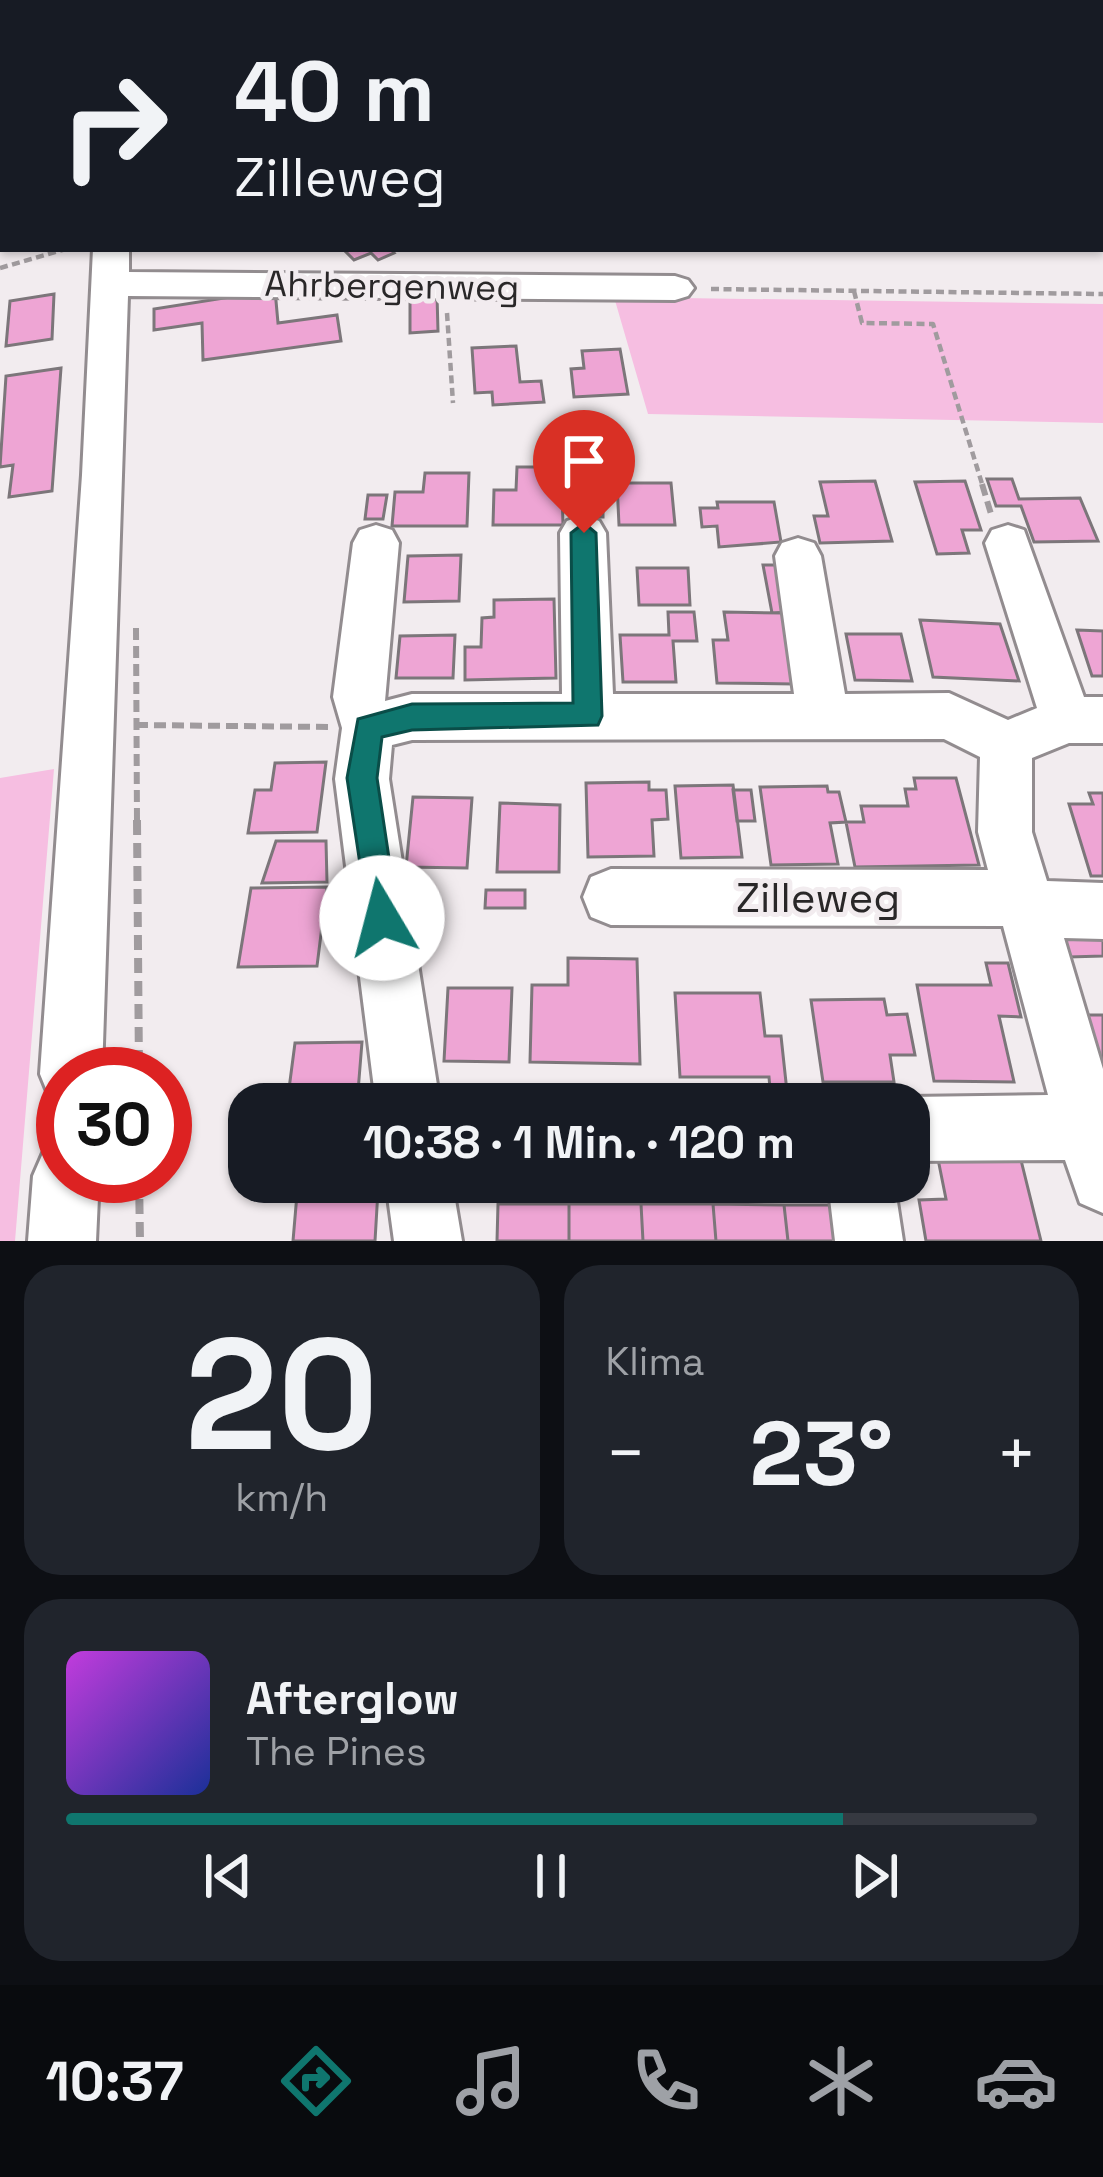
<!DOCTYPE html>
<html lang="de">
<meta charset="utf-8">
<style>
body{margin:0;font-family:"Space Grotesk",sans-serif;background:#20242c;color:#f1f3f6;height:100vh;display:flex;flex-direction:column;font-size:45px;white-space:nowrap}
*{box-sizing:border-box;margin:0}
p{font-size:39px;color:#9ea1a6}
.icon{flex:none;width:66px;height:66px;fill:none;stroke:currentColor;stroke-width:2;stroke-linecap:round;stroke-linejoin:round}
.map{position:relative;height:1241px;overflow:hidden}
.side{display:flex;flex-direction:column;gap:24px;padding:24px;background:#0d0f14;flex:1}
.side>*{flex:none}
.top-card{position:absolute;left:0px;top:0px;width:1104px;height:252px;box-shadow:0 3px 9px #0004;background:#171b24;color:#f1f3f6;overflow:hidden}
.speed{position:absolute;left:36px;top:1047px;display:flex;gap:24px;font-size:60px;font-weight:700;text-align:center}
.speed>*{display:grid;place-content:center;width:156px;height:156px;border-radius:50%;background:#171b24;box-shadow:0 3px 9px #0004;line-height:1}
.speed .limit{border:18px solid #d22;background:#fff;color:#111}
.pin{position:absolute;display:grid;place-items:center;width:102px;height:102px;color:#fff;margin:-123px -51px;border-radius:50% 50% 50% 0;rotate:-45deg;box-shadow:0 0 12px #0007}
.pin .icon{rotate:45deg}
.me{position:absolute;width:132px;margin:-66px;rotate:352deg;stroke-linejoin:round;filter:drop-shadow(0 0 9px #0008)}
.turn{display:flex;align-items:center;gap:42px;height:252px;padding:0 36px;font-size:54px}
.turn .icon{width:156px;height:156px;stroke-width:2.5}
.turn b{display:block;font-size:84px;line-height:102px}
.big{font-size:90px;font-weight:700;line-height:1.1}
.side .tile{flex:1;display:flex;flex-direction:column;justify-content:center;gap:18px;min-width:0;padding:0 42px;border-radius:36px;background:#20242c}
.side .dial{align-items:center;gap:0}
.dial b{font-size:156px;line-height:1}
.song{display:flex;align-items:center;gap:36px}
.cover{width:144px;height:144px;border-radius:18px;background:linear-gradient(135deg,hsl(290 70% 55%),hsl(230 70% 35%))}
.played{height:12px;border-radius:6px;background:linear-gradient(90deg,#0f766e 80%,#363941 80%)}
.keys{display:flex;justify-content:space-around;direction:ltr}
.heat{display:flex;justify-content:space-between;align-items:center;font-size:66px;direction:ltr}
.side .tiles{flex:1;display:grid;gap:24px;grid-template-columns:1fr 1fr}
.tile:last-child{grid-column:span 2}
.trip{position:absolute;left:228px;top:1083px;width:702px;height:120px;border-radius:36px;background:#171b24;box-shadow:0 3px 9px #0004;font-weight:700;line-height:120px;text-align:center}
.tab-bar{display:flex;height:192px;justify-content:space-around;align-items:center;background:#090b0e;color:#9ea1a6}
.tab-bar .icon{width:84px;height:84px}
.tab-bar .selected{color:#0f766e}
.tab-bar b{font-size:54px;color:#f1f3f6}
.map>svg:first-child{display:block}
.green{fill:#f6bee1}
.building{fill:#eea5d4;stroke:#7c767a;stroke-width:3}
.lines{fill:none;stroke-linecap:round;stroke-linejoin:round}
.minor-casing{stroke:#928c8f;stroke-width:6}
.path-far2{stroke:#a09b9e;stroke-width:4.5;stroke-dasharray:8 4.5;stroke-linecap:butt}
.path-far1{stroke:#a09b9e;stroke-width:6;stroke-dasharray:12 6;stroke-linecap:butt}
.path{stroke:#a09b9e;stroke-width:8;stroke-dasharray:15 8;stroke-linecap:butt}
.minor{fill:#fff;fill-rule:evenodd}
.route{fill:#0f766e;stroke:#0a4d48;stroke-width:3}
.labels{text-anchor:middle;stroke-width:10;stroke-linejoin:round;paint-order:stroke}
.far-street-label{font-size:36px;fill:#292728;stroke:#f2ecef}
.street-label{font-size:42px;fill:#292728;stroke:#f2ecef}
</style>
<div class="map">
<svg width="1103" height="1241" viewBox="0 0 1103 1241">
<rect width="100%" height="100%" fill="#f2ecef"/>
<path class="green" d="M614 297 1103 304V423L648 414Z
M54 769 15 1241H0V778Z"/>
<path class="building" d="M343 249H390L394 253 378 260 371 253 354 260Z
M275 290 278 323 337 315 341 341 203 360 202 323 154 330V309Z
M54 294 52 339 6 346 10 301Z
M437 295 438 331 410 333V297Z
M516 346 520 382 541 381 544 402 493 405 492 392 475 393 472 348Z
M620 349 628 394 574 397 571 369 584 368 582 351Z
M61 368 52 491 9 497 13 465 0 467 6 376Z
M517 467H555V491H562L563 525H493L494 490H516Z
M425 473H469L467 526H392L395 492H423Z
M987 479H1012L1019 499 1080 498 1098 541 1034 542 1021 506H996Z
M875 481 892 541 820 543 814 516H828L820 482Z
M965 481 981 530H962L969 553 937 554 915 482Z
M617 483H671L675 525H619Z
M578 494 603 495V517H578Z
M368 495H387L383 519H365Z
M717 502H774L781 542 719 547 717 526 702 527 700 508H718Z
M461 555 459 601 404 602 408 556Z
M763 565H784L791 612 772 613Z
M637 568H688L690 605H639Z
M554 599 556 678 465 680V647H481L482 618 494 617V600Z
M668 612H694L697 641H673L676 682H623L620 635H669Z
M724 612 782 613 793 684 717 683 713 640H728Z
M920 620 1000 624 1019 681 933 677Z
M1077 630 1103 631V676H1092Z
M846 634H901L912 681 855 680Z
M455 635 453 678H396L400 636Z
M326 762 317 832 248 833 255 790H271L275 763Z
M914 778H956L979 865 855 867 846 822H864L861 806H908L905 789H916Z
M649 782V790H666L668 819 652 820 654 856 588 857 586 783Z
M733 785 742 857 681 858 675 786Z
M827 786 828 792H839L846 822 830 823 838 864 771 865 760 787Z
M733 790H751L755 821H737Z
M1089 793H1103V876H1091L1069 804H1093Z
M413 797 472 798 467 868 406 867Z
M500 803 560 805 559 872H497Z
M276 841H326L327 882 262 883Z
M327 887 317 966 238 967 251 888Z
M486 890H525V908H485Z
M1058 919H1103V956L1069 957Z
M568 958 637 959 640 1064 530 1062 532 985H568Z
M986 963H1008L1021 1017 999 1016 1014 1082 934 1081 917 985H991Z
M448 988H512L509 1062 444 1061Z
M675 993H760L765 1036H781L788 1101 771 1100 769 1077H680Z
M884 999 887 1015 907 1014 915 1055H890L894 1082H823L811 1000Z
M1083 1015H1103V1058H1095Z
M362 1042 357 1104H287L295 1043Z
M1018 1148 1041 1241H926L919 1200 946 1199 936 1149Z
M378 1190 375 1241H293L297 1194Z
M498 1204H569V1241H497Z
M569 1204H641L643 1241H569Z
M641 1204H713L716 1241H643Z
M713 1204 784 1205 788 1241H716Z
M784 1205H855L861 1241H788Z"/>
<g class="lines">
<defs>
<path id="minor" d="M106 0H134V3H106Z
M218 0H263L216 3Z
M269 0H297L299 3H271Z
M3 26V44L0 45V27Z
M93 249H129V272L675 276 688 280 694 288 688 296 675 300 128 296 102 1074H63V1102L49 1096 40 1074 82 475Z
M583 515 599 521 606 533 613 694H794L775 556 782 543 798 538 814 543 821 556 845 694 949 693 1008 720 1037 708 985 543 992 530 1008 525 1024 530 1084 697H1103V743H1069L1032 758V832L1047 881 1103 883V939L1064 938 1103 1069V1213L1080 1203 1065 1160 909 1161V1104H892L909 1097 1048 1095 1003 926 611 925 591 917 583 897 591 877 611 869 988 870 978 832 980 757 944 739 412 740 392 745 389 779 440 1104H376L335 779 342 728 333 697 353 543 360 530 376 525 392 530 399 543 385 701 412 694H562L560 533 567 521Z
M63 1144V1176H99L96 1241H28L33 1176 43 1153Z
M386 1182H452L462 1241H394Z
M828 1182H894L903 1241H835Z"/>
</defs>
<use href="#minor" class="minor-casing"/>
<path class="path-far2" d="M0 268 66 249
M711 289 1103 294
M854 291 862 323 933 324 983 487
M447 313 453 403"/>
<path class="path-far1" d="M982 484 991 514
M136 628 137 823
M136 725 329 727"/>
<path class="path" d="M137 820 139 1074
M139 1176 140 1241"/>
<use href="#minor" class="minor"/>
</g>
<path class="route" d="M584 523 596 533 602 716 598 725 412 730 382 737 377 778 398 918 393 930 382 934 370 930 347 778 358 719 412 704 573 703 571 533Z"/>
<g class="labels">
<g class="far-street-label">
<text transform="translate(392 285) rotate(1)" y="13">Ahrbergenweg</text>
</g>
<g class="street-label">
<text x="818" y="912">Zilleweg</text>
</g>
</g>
</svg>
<div class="speed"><div class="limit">30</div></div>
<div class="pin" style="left:584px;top:533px;background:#d93025"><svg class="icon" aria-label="arrive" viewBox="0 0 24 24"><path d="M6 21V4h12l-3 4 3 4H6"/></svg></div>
<svg class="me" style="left:382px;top:918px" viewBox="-20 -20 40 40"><circle r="19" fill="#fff"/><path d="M0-13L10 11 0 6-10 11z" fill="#0f766e"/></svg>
<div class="trip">10:38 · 1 Min. · 120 m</div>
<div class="top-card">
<div class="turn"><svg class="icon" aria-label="right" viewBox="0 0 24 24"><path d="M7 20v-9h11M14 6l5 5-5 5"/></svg><div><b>40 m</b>Zilleweg</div></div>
</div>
</div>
<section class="side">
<div class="tiles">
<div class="tile dial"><b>20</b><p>km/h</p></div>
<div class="tile"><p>Klima</p>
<div class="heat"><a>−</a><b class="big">23°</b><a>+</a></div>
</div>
<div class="tile">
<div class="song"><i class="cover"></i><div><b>Afterglow</b><p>The Pines</p></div></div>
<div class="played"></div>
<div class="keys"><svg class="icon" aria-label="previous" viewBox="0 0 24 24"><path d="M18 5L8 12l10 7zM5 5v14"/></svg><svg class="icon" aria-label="pause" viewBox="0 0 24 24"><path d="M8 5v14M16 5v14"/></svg><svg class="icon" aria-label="next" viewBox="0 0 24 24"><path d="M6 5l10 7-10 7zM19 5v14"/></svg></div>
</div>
</div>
</section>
<nav class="tab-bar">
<b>10:37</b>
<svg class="icon selected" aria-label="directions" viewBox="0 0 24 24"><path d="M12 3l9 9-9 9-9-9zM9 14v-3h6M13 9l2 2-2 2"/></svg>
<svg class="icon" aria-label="music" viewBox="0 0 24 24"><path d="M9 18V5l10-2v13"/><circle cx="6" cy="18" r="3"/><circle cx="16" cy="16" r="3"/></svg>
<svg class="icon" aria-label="phone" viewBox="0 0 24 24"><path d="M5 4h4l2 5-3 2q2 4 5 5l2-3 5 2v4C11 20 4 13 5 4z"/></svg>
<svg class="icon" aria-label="climate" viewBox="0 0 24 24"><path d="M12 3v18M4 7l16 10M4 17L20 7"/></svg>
<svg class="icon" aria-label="car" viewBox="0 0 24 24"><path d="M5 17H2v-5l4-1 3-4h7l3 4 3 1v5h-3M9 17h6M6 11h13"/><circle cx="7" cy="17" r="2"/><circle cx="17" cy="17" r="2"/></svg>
</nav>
